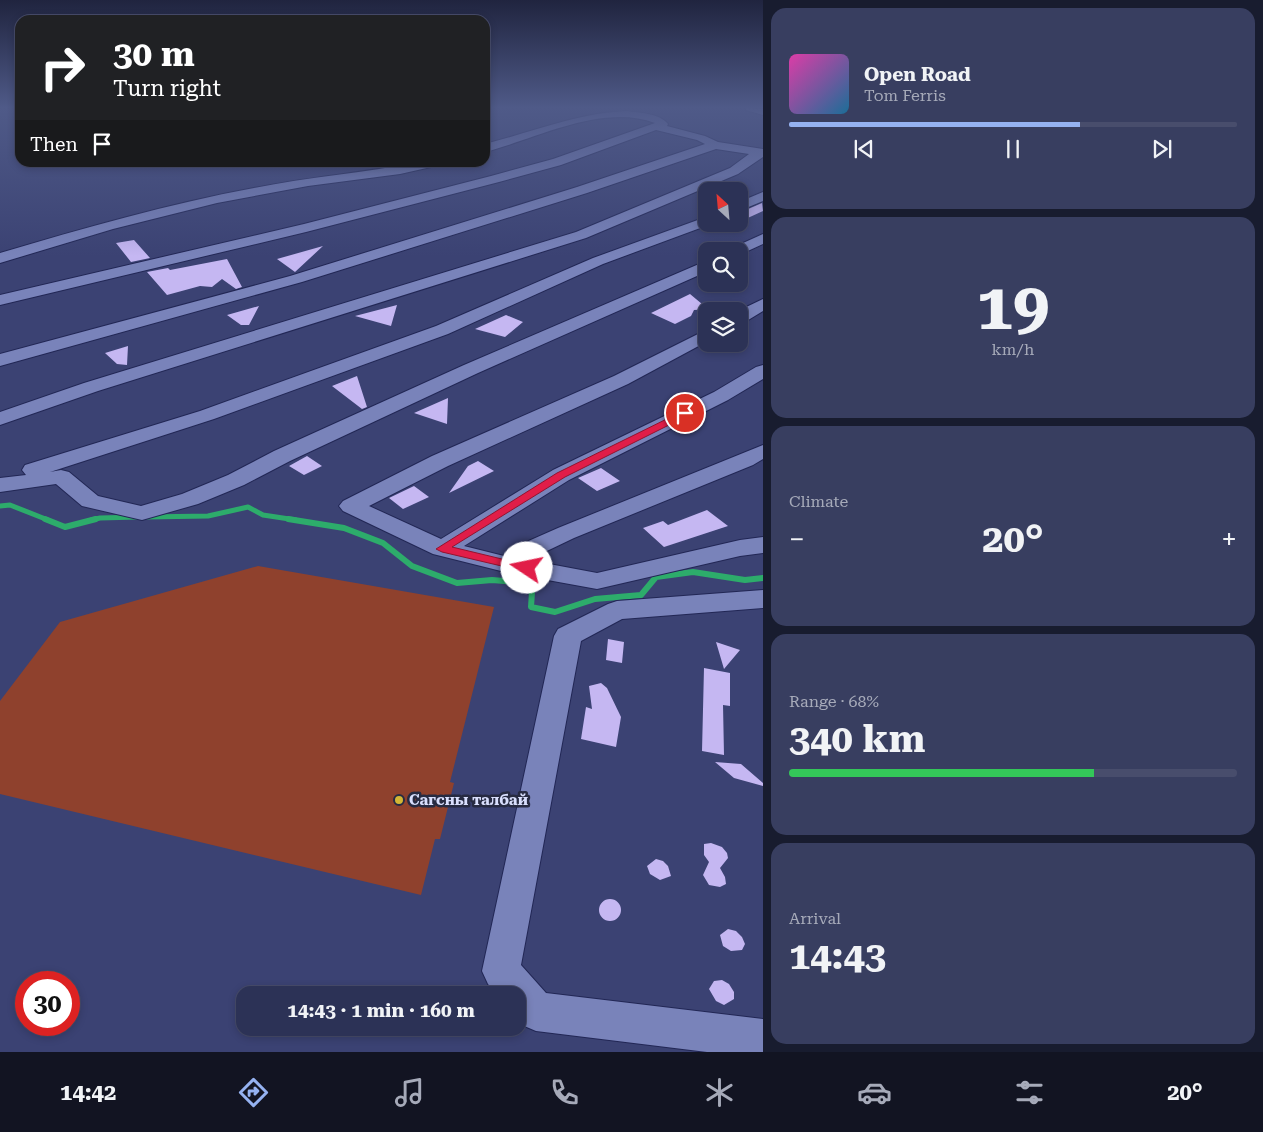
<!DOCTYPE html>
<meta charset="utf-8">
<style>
body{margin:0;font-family:"Roboto Serif",serif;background:#383e60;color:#f1f3f6;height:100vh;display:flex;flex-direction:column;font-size:19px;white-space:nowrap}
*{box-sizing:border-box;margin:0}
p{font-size:16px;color:#a6aab9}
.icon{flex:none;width:28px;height:28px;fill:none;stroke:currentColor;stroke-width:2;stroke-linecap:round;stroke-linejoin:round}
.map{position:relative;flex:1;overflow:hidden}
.sheet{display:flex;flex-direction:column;gap:8px;padding:8px;background:#181c2f;width:500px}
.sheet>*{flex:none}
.hud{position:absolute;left:15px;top:15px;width:475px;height:152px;border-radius:15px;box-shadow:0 2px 8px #0003,0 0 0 1px #484d6c;background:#202124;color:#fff;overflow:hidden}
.needle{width:32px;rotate:334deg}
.tools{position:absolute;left:698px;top:182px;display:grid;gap:10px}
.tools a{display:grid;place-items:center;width:50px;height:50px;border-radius:10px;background:#2c3256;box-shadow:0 2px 8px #0003,0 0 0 1px #484d6c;font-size:25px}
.speed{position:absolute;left:15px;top:971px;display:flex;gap:10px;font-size:25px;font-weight:700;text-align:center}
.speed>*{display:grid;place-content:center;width:65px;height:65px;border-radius:50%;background:#2c3256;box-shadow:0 2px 8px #0003,0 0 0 1px #484d6c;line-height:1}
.speed .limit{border:8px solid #d22;background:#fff;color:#111}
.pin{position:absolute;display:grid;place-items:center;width:42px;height:42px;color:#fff;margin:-21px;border:2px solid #fff;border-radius:50%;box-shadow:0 1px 5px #0007}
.me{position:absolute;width:55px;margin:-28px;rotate:281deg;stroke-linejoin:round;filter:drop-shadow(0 0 4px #0008)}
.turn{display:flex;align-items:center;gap:18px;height:105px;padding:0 15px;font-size:22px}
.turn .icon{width:65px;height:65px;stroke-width:2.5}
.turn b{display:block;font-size:35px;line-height:42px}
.then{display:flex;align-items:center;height:48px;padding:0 15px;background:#0003;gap:10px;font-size:19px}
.big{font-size:38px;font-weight:700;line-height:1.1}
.sheet .widget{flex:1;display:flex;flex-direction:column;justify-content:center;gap:8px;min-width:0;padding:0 18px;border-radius:15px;background:#383e60}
.sheet .dial{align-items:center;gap:0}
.dial b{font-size:65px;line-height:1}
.song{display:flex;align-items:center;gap:15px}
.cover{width:60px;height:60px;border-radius:8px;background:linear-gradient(135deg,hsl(320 70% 55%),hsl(200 70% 35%))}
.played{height:5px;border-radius:2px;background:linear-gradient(90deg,#95b2f1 65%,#484d6c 65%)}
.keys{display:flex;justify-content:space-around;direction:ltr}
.heat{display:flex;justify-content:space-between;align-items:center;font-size:28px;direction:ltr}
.charge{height:8px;border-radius:4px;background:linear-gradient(90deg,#34c759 68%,#484d6c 0)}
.trip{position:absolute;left:236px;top:986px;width:290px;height:50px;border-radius:15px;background:#2c3256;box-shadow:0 2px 8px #0003,0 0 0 1px #484d6c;font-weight:700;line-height:50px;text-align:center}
.tab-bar{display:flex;height:80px;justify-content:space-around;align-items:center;background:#121422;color:#a6aab9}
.tab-bar .icon{width:35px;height:35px}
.tab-bar .current{color:#95b2f1}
.tab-bar b{font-size:22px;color:#f1f3f6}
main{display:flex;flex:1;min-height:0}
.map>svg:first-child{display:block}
.green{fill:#8f412d}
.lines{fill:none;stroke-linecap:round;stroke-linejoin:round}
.stream-far1{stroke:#2dac6b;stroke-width:5}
.stream{stroke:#2dac6b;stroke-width:6}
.building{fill:#c5b7f2}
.minor-casing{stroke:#222755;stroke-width:2}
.minor{fill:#7983ba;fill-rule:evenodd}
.route{fill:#e11d48;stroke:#92132f}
.poi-dot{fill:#d3b635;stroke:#272b42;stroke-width:2}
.labels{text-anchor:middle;stroke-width:5;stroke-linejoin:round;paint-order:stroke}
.near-poi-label{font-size:15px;font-weight:bold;fill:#d9dffd;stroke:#272b42;text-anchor:start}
</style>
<main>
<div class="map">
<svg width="763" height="1052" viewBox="0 0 763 1052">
<rect width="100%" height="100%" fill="#3b4273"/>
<path class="green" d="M258 566 494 607 450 782 454 783 440 839H435L421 895 0 794V701L60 622Z"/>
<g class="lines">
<path class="stream-far1" d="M0 506 10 505 48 520
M147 517 208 516 248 507 263 515 296 520
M91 520 100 518 138 517"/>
<path class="stream" d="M45 519 65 527 96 519
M288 519 344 528 383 543 412 566 457 583 492 580 517 582 532 592 531 607 555 612 595 599 641 595 656 577 693 572 745 580 763 578"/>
</g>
<path class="building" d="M762 203 763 211 739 222V213Z
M134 240 150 258 131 262 116 243Z
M323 246 295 272 277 259Z
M227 259 242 287 236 289 222 279 212 287 200 286 167 295 147 272 168 268 170 270Z
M690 294 708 309 694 310 691 316 675 324 651 313Z
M397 305 391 326 355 316Z
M259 306 249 325H241L227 315Z
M506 315 523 322 505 337 475 329Z
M128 346 127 365 117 364 105 353Z
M357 376 367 407 362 409 332 386Z
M448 398 447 424 414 413Z
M307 456 322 466 304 475 289 466Z
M478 461 494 471 449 493 468 466Z
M601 468 620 481 597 491 578 478Z
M414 486 429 497 403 509 389 498Z
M707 510 728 526 664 547 643 528 663 521 668 525Z
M608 639 624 642 622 663 606 660Z
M716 642 740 650 724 669Z
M704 668 730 673V706L723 705 724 755 702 751Z
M601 683 607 688 621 717 616 747 581 739 586 707 592 709 589 686Z
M715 762 741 764 763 783V786L734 778Z
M711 843 722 847 727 853 728 858 720 868 725 877 726 884 720 887 709 885 703 875 709 862 704 855V844Z
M656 859 663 861 668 866 671 876 660 880 650 874 647 866Z
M599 910a11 11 0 1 1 22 0a11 11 0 1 1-22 0Z
M728 929 736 931 742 937 745 944 742 950 731 951 723 946 720 935Z
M722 980 729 984 734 992V999L724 1005 716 1001 709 989 714 981Z"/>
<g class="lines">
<defs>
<path id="minor" d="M745 108 763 109V115L746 110Z
M626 111C640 113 659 113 668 124L667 126 705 136 718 142 763 149V157L738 174 586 238 98 391 0 425V412L84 383 576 232 730 168 749 154 716 149 587 193 302 282 0 366V354L290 276 577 187 705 144 697 140 656 130 561 165 499 182 306 232 0 305V295L304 224 491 176 553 159 655 123C602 103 536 139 485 152V144C532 132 577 113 626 111Z
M419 162H442L440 165 400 174 308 186 217 203 113 229 0 263V253C84 228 168 204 254 188 308 177 364 173 419 162Z
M763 192V201L739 211V202Z
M706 217V224H711L603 264 448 334 214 419 50 472 61 470 69 472 98 496 141 506 182 494 228 475 274 451 464 365 706 261V272L478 373 290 461 244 485 198 504 142 520 82 506 56 484 0 492V478L26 475 22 470 25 465 200 411 436 326 593 258Z
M763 234V244L739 255V251H730L732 248Z
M763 299V311L745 322 739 323 738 311Z
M706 330V342L628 384 448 466 369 506 441 539 553 470 714 392 756 367 763 365V379L728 400 569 480 464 546 504 556 508 550 558 528 763 445V459L753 465 574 538 528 560 597 573 740 540 763 537V553L740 556 597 589 509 573 433 554 343 511 339 506 343 501 432 456 614 376Z
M763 590V608L622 619 581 641 521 965 546 993 763 1019V1052H707L536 1031 522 1025 518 1019V995H497L488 984 482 971 554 636 558 629 608 604 617 601Z"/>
</defs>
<use href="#minor" class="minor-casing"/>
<use href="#minor" class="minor"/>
</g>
<linearGradient id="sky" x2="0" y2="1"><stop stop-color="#20243f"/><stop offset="0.42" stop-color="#4f5a88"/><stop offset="1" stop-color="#4f5a88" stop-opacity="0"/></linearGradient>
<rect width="763" height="256" fill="url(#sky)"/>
<path class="route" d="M685 410 690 413 689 415 565 477 452 547 531 566 533 568 531 571 527 572 442 552 436 549 557 473Z"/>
<circle class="poi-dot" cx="399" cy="800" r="5"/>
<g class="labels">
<g class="near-poi-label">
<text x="409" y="805">Сагсны талбай</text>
</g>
</g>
</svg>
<div class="tools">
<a><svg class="needle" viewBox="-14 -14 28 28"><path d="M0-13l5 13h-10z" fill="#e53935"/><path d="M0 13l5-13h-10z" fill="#a6aab9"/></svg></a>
<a><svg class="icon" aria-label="search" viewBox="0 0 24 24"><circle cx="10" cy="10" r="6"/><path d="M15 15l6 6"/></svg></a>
<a><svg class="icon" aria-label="layers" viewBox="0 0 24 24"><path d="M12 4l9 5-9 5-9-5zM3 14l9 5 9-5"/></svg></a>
</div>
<div class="speed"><div class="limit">30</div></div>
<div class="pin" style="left:685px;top:413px;background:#d93025"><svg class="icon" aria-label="arrive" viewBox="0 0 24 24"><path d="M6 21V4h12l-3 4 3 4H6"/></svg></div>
<svg class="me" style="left:527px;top:568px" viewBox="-20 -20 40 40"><circle r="19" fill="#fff"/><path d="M0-13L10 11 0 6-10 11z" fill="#e11d48"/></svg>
<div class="trip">14:43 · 1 min · 160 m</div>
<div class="hud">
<div class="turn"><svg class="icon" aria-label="right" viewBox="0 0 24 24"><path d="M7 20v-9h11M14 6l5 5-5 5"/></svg><div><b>30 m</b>Turn right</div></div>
<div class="then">Then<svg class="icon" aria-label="arrive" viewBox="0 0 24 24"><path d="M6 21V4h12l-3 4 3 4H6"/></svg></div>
</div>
</div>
<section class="sheet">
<div class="widget">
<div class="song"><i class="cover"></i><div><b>Open Road</b><p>Tom Ferris</p></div></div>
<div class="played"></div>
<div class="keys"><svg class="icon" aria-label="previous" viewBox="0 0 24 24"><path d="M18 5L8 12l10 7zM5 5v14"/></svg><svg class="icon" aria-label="pause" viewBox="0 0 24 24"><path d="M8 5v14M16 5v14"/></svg><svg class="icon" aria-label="next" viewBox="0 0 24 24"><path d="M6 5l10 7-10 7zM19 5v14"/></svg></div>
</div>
<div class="widget dial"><b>19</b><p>km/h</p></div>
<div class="widget"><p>Climate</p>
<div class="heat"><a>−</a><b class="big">20°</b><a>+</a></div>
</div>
<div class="widget"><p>Range · 68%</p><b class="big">340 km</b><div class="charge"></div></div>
<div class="widget"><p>Arrival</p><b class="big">14:43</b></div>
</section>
</main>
<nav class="tab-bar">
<b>14:42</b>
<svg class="icon current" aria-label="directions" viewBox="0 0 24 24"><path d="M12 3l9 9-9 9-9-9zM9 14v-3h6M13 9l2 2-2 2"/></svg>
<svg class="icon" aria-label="music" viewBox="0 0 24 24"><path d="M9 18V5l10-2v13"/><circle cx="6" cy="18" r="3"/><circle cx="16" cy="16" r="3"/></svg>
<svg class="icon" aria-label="phone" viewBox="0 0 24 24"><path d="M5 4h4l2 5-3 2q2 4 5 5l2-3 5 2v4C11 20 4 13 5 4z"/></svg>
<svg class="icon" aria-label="climate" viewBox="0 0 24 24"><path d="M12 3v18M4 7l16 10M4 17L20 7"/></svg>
<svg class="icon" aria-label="car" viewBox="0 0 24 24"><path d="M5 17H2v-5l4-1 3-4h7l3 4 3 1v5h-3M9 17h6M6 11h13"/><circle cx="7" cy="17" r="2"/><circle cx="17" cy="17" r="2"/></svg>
<svg class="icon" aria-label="filters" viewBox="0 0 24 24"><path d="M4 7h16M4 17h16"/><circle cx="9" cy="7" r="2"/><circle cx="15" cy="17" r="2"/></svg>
<b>20°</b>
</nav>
